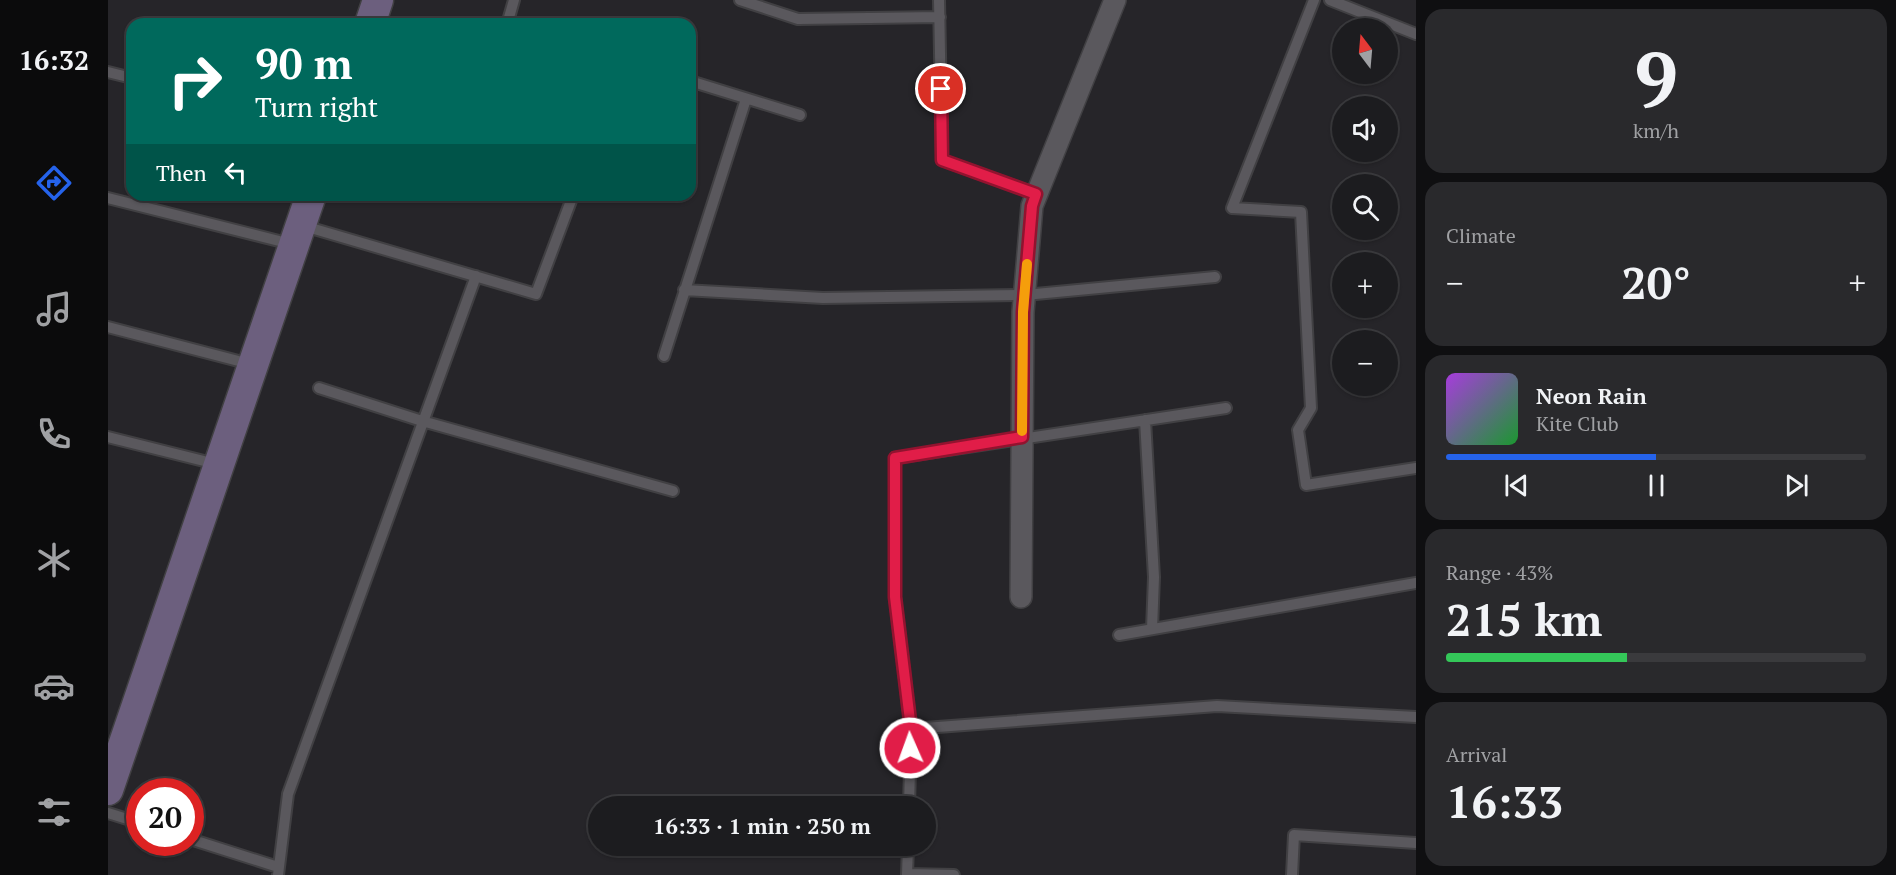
<!DOCTYPE html>
<meta charset="utf-8">
<style>
body{margin:0;font-family:"PT Serif",serif;background:#29292c;color:#f1f3f6;height:100vh;display:flex;flex-direction:column;font-size:22px;white-space:nowrap}
*{box-sizing:border-box;margin:0}
p{font-size:20px;color:#a0a1a4}
.icon{flex:none;width:33px;height:33px;fill:none;stroke:currentColor;stroke-width:2;stroke-linecap:round;stroke-linejoin:round}
.map{position:relative;flex:1;overflow:hidden}
.sheet{display:flex;flex-direction:column;gap:9px;padding:9px;background:#0f0f11;width:480px}
.sheet>*{flex:none}
.guide{position:absolute;left:18px;top:18px;width:570px;height:183px;border-radius:18px;box-shadow:0 2px 4px #0004,0 0 0 2px #3a3a3d;background:#00695c;color:#fff;overflow:hidden}
.needle{width:39px;rotate:344deg}
.controls{position:absolute;left:1224px;top:18px;display:grid;gap:12px}
.controls a{display:grid;place-items:center;width:66px;height:66px;border-radius:50%;background:#1c1c1f;box-shadow:0 2px 4px #0004,0 0 0 2px #3a3a3d;font-size:30px}
.speed{position:absolute;left:18px;top:778px;display:flex;gap:12px;font-size:30px;font-weight:700;text-align:center}
.speed>*{display:grid;place-content:center;width:78px;height:78px;border-radius:50%;background:#1c1c1f;box-shadow:0 2px 4px #0004,0 0 0 2px #3a3a3d;line-height:1}
.speed .limit{border:9px solid #d22;background:#fff;color:#111}
.pin{position:absolute;display:grid;place-items:center;width:51px;height:51px;color:#fff;margin:-26px;border:3px solid #fff;border-radius:50%;box-shadow:0 2px 6px #0007}
.me{position:absolute;width:66px;margin:-33px;rotate:358deg;stroke-linejoin:round;filter:drop-shadow(0 0 4px #0008)}
.turn{display:flex;align-items:center;gap:21px;height:126px;padding:0 30px;font-size:27px}
.turn .icon{width:78px;height:78px;stroke-width:2.5}
.turn b{display:block;font-size:42px;line-height:51px}
.then{display:flex;align-items:center;height:57px;padding:0 30px;background:#0003;gap:12px;font-size:22px}
.big{font-size:45px;font-weight:700;line-height:1.1}
.sheet .tile{flex:1;display:flex;flex-direction:column;justify-content:center;gap:9px;min-width:0;padding:0 21px;border-radius:18px;background:#29292c}
.sheet .dial{align-items:center;gap:0}
.dial b{font-size:78px;line-height:1}
.song{display:flex;align-items:center;gap:18px}
.cover{width:72px;height:72px;border-radius:9px;background:linear-gradient(135deg,hsl(280 70% 55%),hsl(130 70% 35%))}
.played{height:6px;border-radius:3px;background:linear-gradient(90deg,#2563eb 50%,#3a3a3d 50%)}
.keys{display:flex;justify-content:space-around;direction:ltr}
.heat{display:flex;justify-content:space-between;align-items:center;font-size:33px;direction:ltr}
.charge{height:9px;border-radius:4px;background:linear-gradient(90deg,#34c759 43%,#3a3a3d 0)}
.trip{position:absolute;left:480px;top:796px;width:348px;height:60px;border-radius:30px;background:#1c1c1f;box-shadow:0 2px 4px #0004,0 0 0 2px #3a3a3d;font-weight:700;line-height:60px;text-align:center}
main{display:flex;flex:1;min-height:0}
.menu{display:flex;flex-direction:column;width:108px;justify-content:space-around;align-items:center;background:#0b0b0c;color:#a0a1a4}
.menu .icon{width:42px;height:42px}
.menu .active{color:#2563eb}
.menu b{font-size:27px;color:#f1f3f6}
.map>svg:first-child{display:block}
.lines{fill:none;stroke-linecap:round;stroke-linejoin:round}
.lane-casing{stroke:#414043;stroke-width:14}
.street-casing{stroke:#414043;stroke-width:24}
.secondary-casing{stroke:#414043;stroke-width:33}
.lane{stroke:#5a585d;stroke-width:10}
.street{stroke:#5a585d;stroke-width:21}
.secondary{stroke:#6c5f7e;stroke-width:30}
.route-casing{stroke:#92132f;stroke-width:15}
.route{stroke:#e11d48;stroke-width:10}
.slow{stroke:#f59e0b;stroke-width:10}
</style>
<main>
<nav class="menu">
<b>16:32</b>
<svg class="icon active" aria-label="directions" viewBox="0 0 24 24"><path d="M12 3l9 9-9 9-9-9zM9 14v-3h6M13 9l2 2-2 2"/></svg>
<svg class="icon" aria-label="music" viewBox="0 0 24 24"><path d="M9 18V5l10-2v13"/><circle cx="6" cy="18" r="3"/><circle cx="16" cy="16" r="3"/></svg>
<svg class="icon" aria-label="phone" viewBox="0 0 24 24"><path d="M5 4h4l2 5-3 2q2 4 5 5l2-3 5 2v4C11 20 4 13 5 4z"/></svg>
<svg class="icon" aria-label="climate" viewBox="0 0 24 24"><path d="M12 3v18M4 7l16 10M4 17L20 7"/></svg>
<svg class="icon" aria-label="car" viewBox="0 0 24 24"><path d="M5 17H2v-5l4-1 3-4h7l3 4 3 1v5h-3M9 17h6M6 11h13"/><circle cx="7" cy="17" r="2"/><circle cx="17" cy="17" r="2"/></svg>
<svg class="icon" aria-label="filters" viewBox="0 0 24 24"><path d="M4 7h16M4 17h16"/><circle cx="9" cy="7" r="2"/><circle cx="15" cy="17" r="2"/></svg>
</nav>
<div class="map">
<svg width="1308" height="875" viewBox="0 0 1308 875">
<rect width="100%" height="100%" fill="#262529"/>
<g class="lines">
<defs>
<path id="lane" d="M406 0 400 21 409 24
M632 0 690 19 832 17
M831 0 834 160 928 194
M1206 0 1124 208 1193 212 1203 408 1190 430 1198 485 1308 468
M1222 0 1308 34
M0 72 24 78
M582 81 692 115
M0 198 183 244
M196 226 428 294 464 198 455 195
M576 290 715 298 917 295 1107 277
M0 327 142 364
M556 356 638 99
M211 388 314 421 565 491
M1037 420 1046 577 1044 629
M0 437 108 464
M1011 635 1308 583
M803 729 1109 706 1308 717
M801 807 803 729 787 597V458L1118 408
M0 813 32 823
M82 839 170 867
M799 874 846 875
M170 875 180 794 368 276
M799 875 800 846
M1184 875 1186 835 1308 843"/>
<path id="street" d="M913 597 915 312 924 206 1007 0"/>
<path id="secondary" d="M262 24 270 0
M0 790 203 195"/>
</defs>
<use href="#lane" class="lane-casing"/>
<use href="#street" class="street-casing"/>
<use href="#secondary" class="secondary-casing"/>
<use href="#lane" class="lane"/>
<use href="#street" class="street"/>
<use href="#secondary" class="secondary"/>
</g>
<g class="lines">
<defs>
<path id="route" d="M802 748 803 729 787 597V458L914 437 915 312 924 206 928 194 834 160 833 89"/>
</defs>
<use href="#route" class="route-casing"/>
<use href="#route" class="route"/>
<path class="slow" d="M914 431 915 312 919 264"/>
</g>
</svg>
<div class="controls">
<a><svg class="needle" viewBox="-14 -14 28 28"><path d="M0-13l5 13h-10z" fill="#e53935"/><path d="M0 13l5-13h-10z" fill="#a0a1a4"/></svg></a>
<a><svg class="icon" aria-label="sound" viewBox="0 0 24 24"><path d="M4 9h4l5-4v14l-5-4H4zM17 9q2 3 0 6"/></svg></a>
<a><svg class="icon" aria-label="search" viewBox="0 0 24 24"><circle cx="10" cy="10" r="6"/><path d="M15 15l6 6"/></svg></a>
<a>+</a>
<a>−</a>
</div>
<div class="speed"><div class="limit">20</div></div>
<div class="pin" style="left:833px;top:89px;background:#d93025"><svg class="icon" aria-label="arrive" viewBox="0 0 24 24"><path d="M6 21V4h12l-3 4 3 4H6"/></svg></div>
<svg class="me" style="left:802px;top:748px" viewBox="-20 -20 40 40"><circle r="17" fill="#e11d48" stroke="#fff" stroke-width="3"/><path d="M0-11L8 9 0 5-8 9z" fill="#fff"/></svg>
<div class="trip">16:33 · 1 min · 250 m</div>
<div class="guide">
<div class="turn"><svg class="icon" aria-label="right" viewBox="0 0 24 24"><path d="M7 20v-9h11M14 6l5 5-5 5"/></svg><div><b>90 m</b>Turn right</div></div>
<div class="then">Then<svg class="icon" aria-label="left" viewBox="0 0 24 24"><path d="M17 20v-9H6M10 6l-5 5 5 5"/></svg></div>
</div>
</div>
<section class="sheet">
<div class="tile dial"><b>9</b><p>km/h</p></div>
<div class="tile"><p>Climate</p>
<div class="heat"><a>−</a><b class="big">20°</b><a>+</a></div>
</div>
<div class="tile">
<div class="song"><i class="cover"></i><div><b>Neon Rain</b><p>Kite Club</p></div></div>
<div class="played"></div>
<div class="keys"><svg class="icon" aria-label="previous" viewBox="0 0 24 24"><path d="M18 5L8 12l10 7zM5 5v14"/></svg><svg class="icon" aria-label="pause" viewBox="0 0 24 24"><path d="M8 5v14M16 5v14"/></svg><svg class="icon" aria-label="next" viewBox="0 0 24 24"><path d="M6 5l10 7-10 7zM19 5v14"/></svg></div>
</div>
<div class="tile"><p>Range · 43%</p><b class="big">215 km</b><div class="charge"></div></div>
<div class="tile"><p>Arrival</p><b class="big">16:33</b></div>
</section>
</main>
